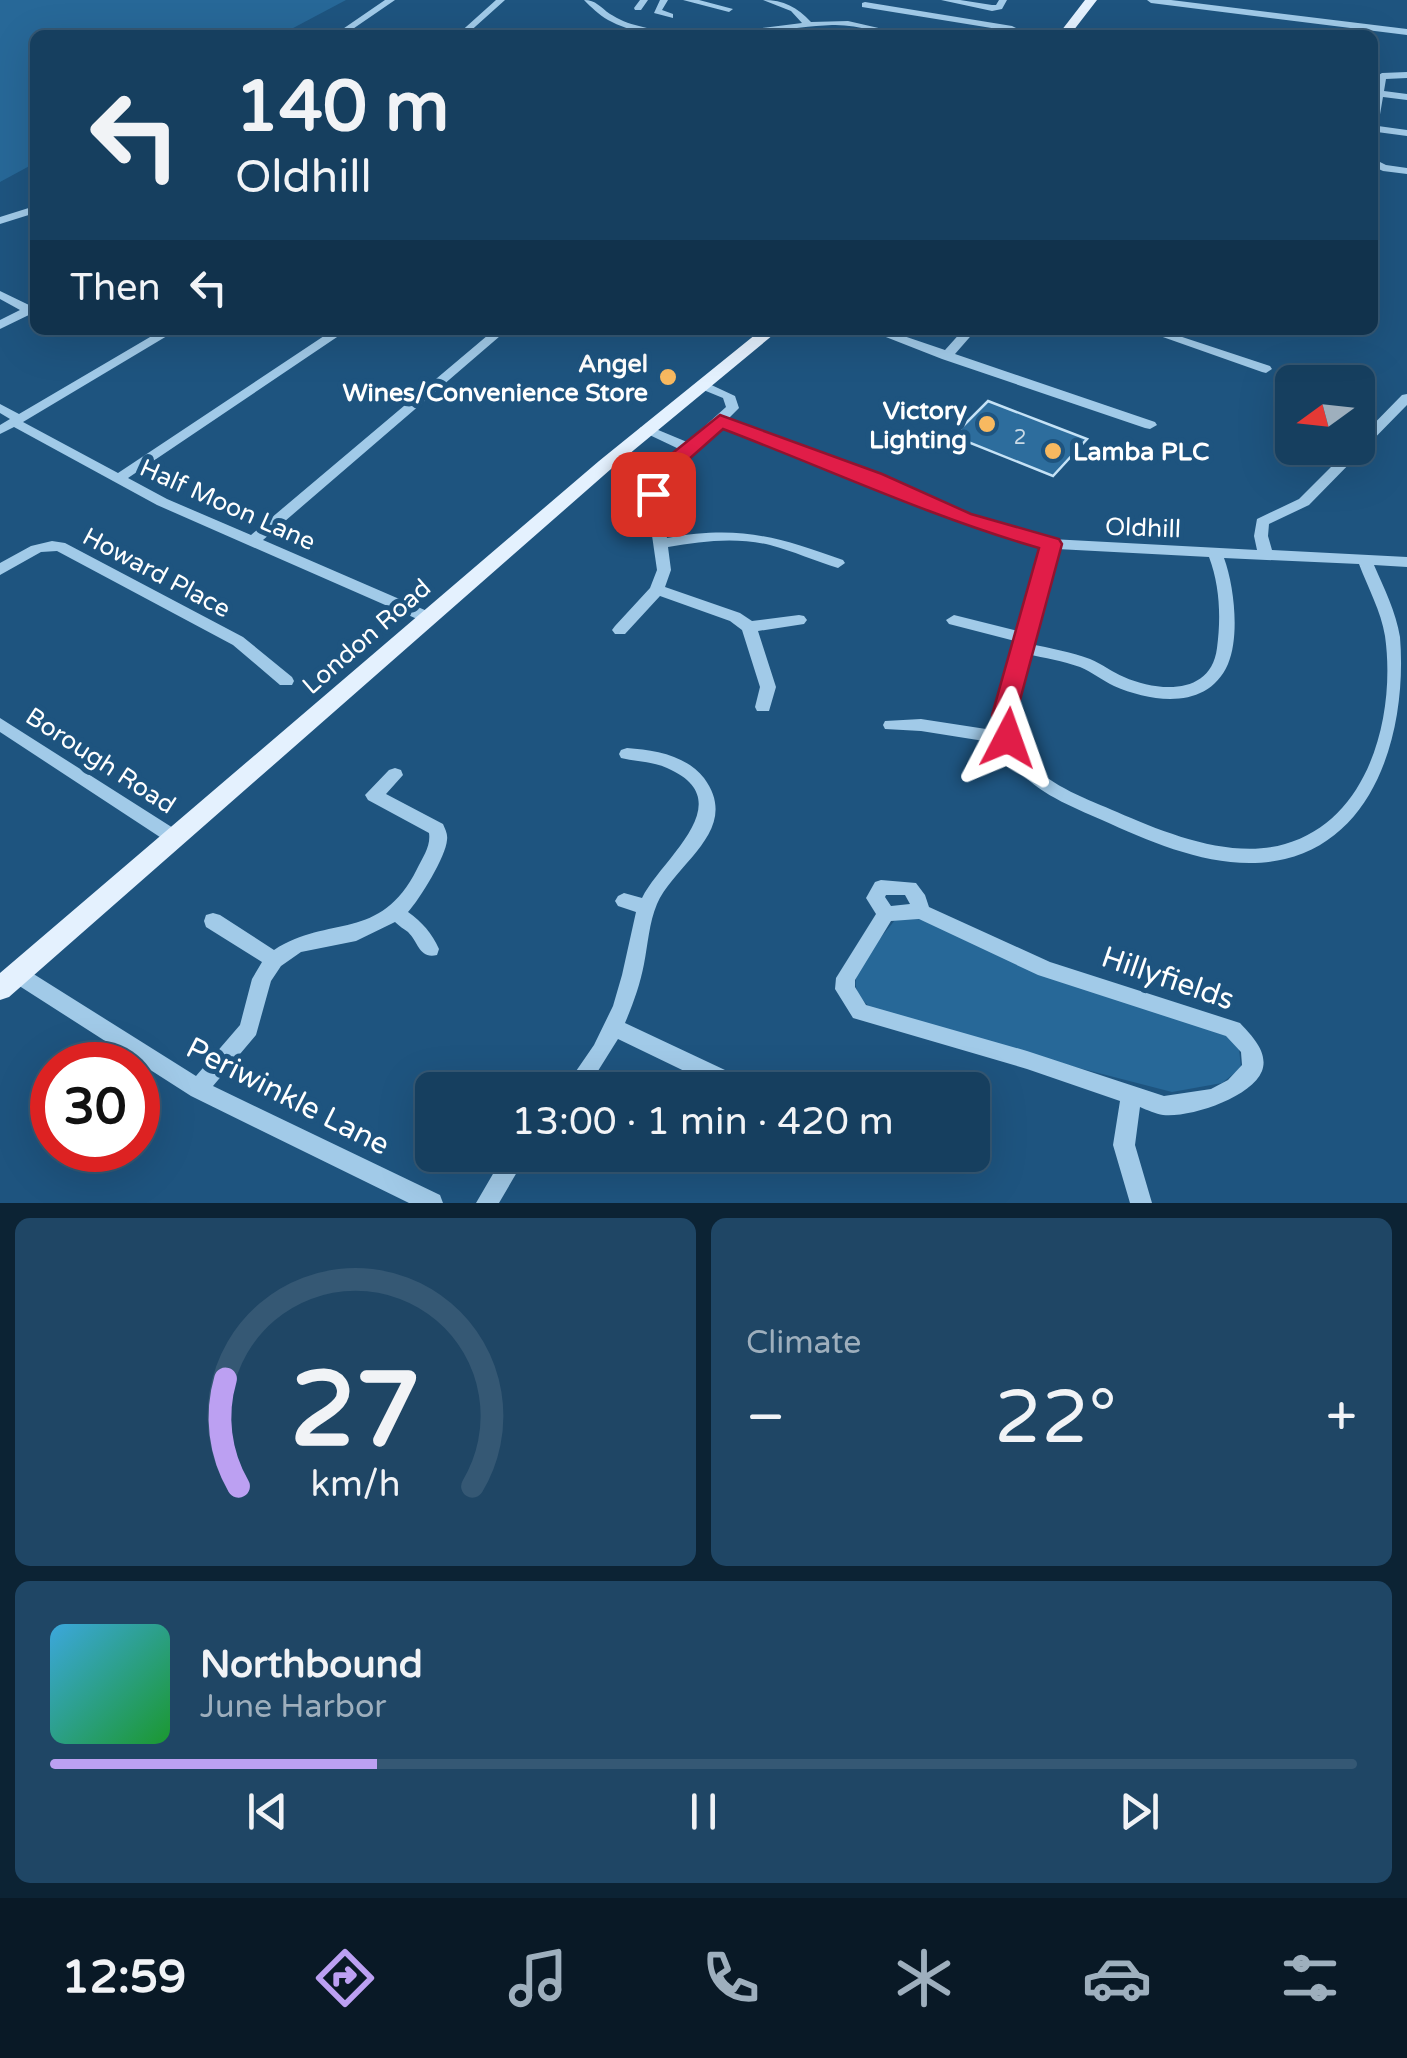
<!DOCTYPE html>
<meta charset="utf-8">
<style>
body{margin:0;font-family:"Varela Round",sans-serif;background:#1f4665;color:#f1f3f6;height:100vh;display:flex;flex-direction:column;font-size:38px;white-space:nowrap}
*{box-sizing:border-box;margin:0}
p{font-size:32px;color:#9eafbd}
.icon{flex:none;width:55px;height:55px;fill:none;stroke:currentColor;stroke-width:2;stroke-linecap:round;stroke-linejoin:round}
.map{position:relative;height:1203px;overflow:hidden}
.details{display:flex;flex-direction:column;gap:15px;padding:15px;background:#0c2334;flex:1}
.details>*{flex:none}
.guide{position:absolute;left:30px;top:30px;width:1348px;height:305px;border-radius:15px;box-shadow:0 10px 40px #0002,0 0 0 2px #355874;background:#163f5f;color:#f1f3f6;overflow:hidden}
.needle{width:65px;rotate:255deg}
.tools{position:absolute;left:1275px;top:365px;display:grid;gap:20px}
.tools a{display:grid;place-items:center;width:100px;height:100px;border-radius:15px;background:#163f5f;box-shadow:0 10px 40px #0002,0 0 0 2px #355874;font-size:50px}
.speed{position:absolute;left:30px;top:1042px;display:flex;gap:20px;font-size:50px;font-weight:700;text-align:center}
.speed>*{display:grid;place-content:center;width:130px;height:130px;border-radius:50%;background:#163f5f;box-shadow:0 10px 40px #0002,0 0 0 2px #355874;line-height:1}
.speed .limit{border:15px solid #d22;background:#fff;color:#111}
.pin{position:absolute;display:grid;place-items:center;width:85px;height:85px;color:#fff;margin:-42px;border-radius:20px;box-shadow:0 5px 15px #0006}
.me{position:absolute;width:110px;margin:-55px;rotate:4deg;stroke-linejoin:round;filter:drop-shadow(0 0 8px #0008)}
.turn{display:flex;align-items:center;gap:35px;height:210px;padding:0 40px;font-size:45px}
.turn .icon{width:130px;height:130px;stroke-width:2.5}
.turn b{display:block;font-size:70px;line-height:85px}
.then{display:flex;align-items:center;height:95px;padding:0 40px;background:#0003;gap:20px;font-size:38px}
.big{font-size:75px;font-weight:600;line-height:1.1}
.details .tile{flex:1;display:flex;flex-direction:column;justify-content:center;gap:15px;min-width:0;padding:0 35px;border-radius:15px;background:#1f4665}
.details .dial{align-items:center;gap:0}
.dial svg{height:260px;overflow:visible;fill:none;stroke:#355874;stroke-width:7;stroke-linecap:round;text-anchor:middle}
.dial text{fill:#f1f3f6;stroke:none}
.song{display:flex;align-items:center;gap:30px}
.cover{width:120px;height:120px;border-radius:15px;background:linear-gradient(135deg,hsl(200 70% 55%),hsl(130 70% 35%))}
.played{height:10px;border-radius:5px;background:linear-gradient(90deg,#bca0f2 25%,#355874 25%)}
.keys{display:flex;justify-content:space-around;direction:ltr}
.heat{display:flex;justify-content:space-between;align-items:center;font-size:55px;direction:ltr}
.details .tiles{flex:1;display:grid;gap:15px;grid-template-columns:1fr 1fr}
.tile:last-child{grid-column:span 2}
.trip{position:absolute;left:415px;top:1072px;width:575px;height:100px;border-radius:15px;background:#163f5f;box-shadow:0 10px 40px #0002,0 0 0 2px #355874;font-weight:600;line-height:100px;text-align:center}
.dock{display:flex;height:160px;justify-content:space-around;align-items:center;background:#091926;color:#9eafbd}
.dock .icon{width:70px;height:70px}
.dock .on{color:#bca0f2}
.dock b{font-size:45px;color:#f1f3f6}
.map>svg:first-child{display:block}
.green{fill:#276898}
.building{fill:#2d6d9d;stroke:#c5e2f6;stroke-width:2.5}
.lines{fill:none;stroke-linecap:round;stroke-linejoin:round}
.minor{fill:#a1cae8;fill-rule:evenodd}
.major{fill:#e4f1fe;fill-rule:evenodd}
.route{fill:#e11d48;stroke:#92132f;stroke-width:2.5}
.poi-dot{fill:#f8b960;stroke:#1e547f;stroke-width:4}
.labels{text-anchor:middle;stroke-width:10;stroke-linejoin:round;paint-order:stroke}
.number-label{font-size:20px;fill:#cadae6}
.poi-label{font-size:25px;font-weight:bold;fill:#fff;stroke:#1e547f;text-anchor:end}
.street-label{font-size:25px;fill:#fff;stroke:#1e547f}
.near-street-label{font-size:30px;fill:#fff;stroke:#1e547f}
</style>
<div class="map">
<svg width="1407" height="1203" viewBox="0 0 1407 1203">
<rect width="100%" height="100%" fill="#1e547f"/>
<path class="green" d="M0 0H346L280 35H35V163L0 182Z
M925 919 1227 1035 1239 1049 1241 1068 1222 1083 1172 1092 896 1021C828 992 859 965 895 920Z"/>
<path class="building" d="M988 401 1053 426 1087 439 1053 476 953 436Z"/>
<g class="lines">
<path class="minor" d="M385 0H395L344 35H334Z
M496 0H505L466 35H457Z
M584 0C596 0 600 7 610 14 618 19 629 24 639 26 690 41 750 29 802 23L791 11 763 0C784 0 797 7 811 22L848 21 909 35C883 35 858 24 832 25 769 28 664 52 608 20 599 15 591 7 584 0Z
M640 0H648L641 10H635L634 8Z
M660 0H668L662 10 673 14V18L654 13Z
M683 0H699L733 9 729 12Z
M941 0H960L992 5H996L999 0H1007L1002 9 992 11Z
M1147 0H1171L1407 29V35L1151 3Z
M865 2 1012 26 1020 30 1017 35H1008L1010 31 862 7V3Z
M1246 29 1275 35H1224Z
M1407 72V78L1386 79 1384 91 1407 94V100L1383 97 1378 126 1407 130V136L1377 132 1372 137 1373 93 1377 76 1382 73Z
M1372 158 1386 165 1407 168V174L1383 171 1372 166Z
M35 206V213L0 224V217Z
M0 291 29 305 35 303V312L0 329V320L20 310 0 299Z
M162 330H177L23 422 118 473 333 330H339L343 333 128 478 167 499 251 535 494 330H507L263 540 434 614 437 618 434 622H424L157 505 14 427 0 434V425L10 419 0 413V404L19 414Z
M868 330H886L945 350 963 330H976L955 354 1155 422 1157 425 1150 429 1145 428 942 359Z
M1143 330H1161L1270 366 1272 369 1266 373 1262 372Z
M705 382 735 396 739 408 728 419 879 476 968 516 1051 539 1257 550 1254 536 1257 519 1299 499 1350 448H1358V440L1402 395 1407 394V405L1309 505 1269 524 1268 536 1272 550 1407 557V567L1374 565C1384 588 1396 612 1400 637 1407 723 1380 836 1285 859 1224 874 1157 845 1102 820 1064 803 1018 786 1003 744L921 731 885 729 883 725 885 721 921 719 999 731 1001 698 1015 641 949 624 946 620 954 615 1018 631 1043 547 958 522 869 482 721 426 667 474 660 494 667 538C738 525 776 536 843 560L845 563 838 568C815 561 793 551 770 545 736 537 702 541 668 547L671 570 665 587 740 613 752 621 799 615 804 616 807 620 804 624 758 631 776 687 769 711H757L755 707 760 687 742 630 730 621 660 596 625 634H615L612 630 615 626 650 588 657 570 646 494 656 469 679 449 639 430 641 427H651L687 442 726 407 723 398 701 389 699 386ZM1057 549 1209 557C1220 586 1221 618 1217 648 1211 696 1158 692 1124 677 1112 672 1102 664 1090 659 1071 652 1050 648 1030 644L1034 638 1032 635ZM1224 558 1359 564C1368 588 1381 611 1385 636 1396 714 1370 820 1285 844 1232 860 1165 833 1117 812 1085 798 1040 783 1022 751 1006 722 1020 684 1027 654 1045 658 1063 661 1080 667 1092 672 1102 680 1114 686 1153 703 1208 710 1228 664 1240 636 1234 585 1224 558Z
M52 541 65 543 243 637 292 677 294 681 292 685H280L233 645 57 551 41 552 0 575V563L31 546Z
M0 718 181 833 184 838 181 843 175 845 169 843 0 732Z
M627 748C654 750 686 755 704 778 742 830 676 862 657 904 649 923 648 944 644 964 640 985 633 1004 625 1023L725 1070 728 1077 721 1090H700L705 1081 618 1039 586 1090H563L594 1045 613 1006 622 975 636 912 618 906 615 901 618 896 624 893 642 898C661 859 743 801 667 768 652 761 636 762 621 758L619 754 621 750Z
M395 768 401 770 403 775 386 794 443 824C445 829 448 834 447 840 446 856 420 899 408 912 422 922 432 933 439 949L437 955C419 959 419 943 408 932 404 929 399 926 395 922L356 941 301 952 281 966 271 981 256 1035 213 1086 440 1195 443 1203H409L191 1096 10 980 7 974 10 968 17 966 24 968 196 1076 240 1025 252 979 262 962 206 927 204 921 206 915 213 913 220 915 274 950C329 914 380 943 417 869 423 857 431 846 429 833L368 800 365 795 389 770Z
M881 880 916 883 925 895 929 907 1050 962 1240 1023C1251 1035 1269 1052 1262 1071 1251 1098 1189 1118 1163 1115 1156 1114 1147 1110 1140 1107L1135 1145 1152 1203H1130L1113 1145 1120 1101 1027 1069 853 1018 835 989 836 978 876 914 866 898 875 882ZM886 895H905L910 904 891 906 885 897ZM919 919 1038 975 1226 1036 1241 1052 1242 1065 1228 1080 1211 1089 1164 1096 1027 1051 866 1005 855 987V980L891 921Z
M504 1155H527L499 1203H476Z"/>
<path class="major" d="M1085 0H1097L1070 35H1058Z
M761 330H779L611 469 9 997 0 1000V973L599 461Z"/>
</g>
<path class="route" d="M720 415 882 474 971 514 1059 539 1062 544 1016 715 1021 738 1017 745H999L992 715 1039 548C931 517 828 469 723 429L671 475 660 499H646L643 494 654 468Z"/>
<g class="poi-dot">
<circle cx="668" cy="377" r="10"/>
<circle cx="987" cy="424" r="10"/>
<circle cx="1053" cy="451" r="10"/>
</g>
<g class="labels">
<g class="number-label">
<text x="1020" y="444">2</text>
</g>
<g class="poi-label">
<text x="648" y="372">Angel<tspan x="648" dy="29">Wines/Convenience Store</tspan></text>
<text x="967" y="419">Victory<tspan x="967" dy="29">Lighting</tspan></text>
<text x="1073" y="460" text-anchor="start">Lamba PLC</text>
</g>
<g class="street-label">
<text transform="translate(228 504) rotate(24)" y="9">Half Moon Lane</text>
<text transform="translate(1143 527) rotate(2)" y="9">Oldhill</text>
<text transform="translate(157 572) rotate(28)" y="9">Howard Place</text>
<text transform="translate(366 636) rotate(-41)" y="9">London Road</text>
<text transform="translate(101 760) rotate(33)" y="9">Borough Road</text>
</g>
<g class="near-street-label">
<text transform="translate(1168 978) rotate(19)" y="10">Hillyfields</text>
<text transform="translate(288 1096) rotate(27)" y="10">Periwinkle Lane</text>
</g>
</g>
</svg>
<div class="tools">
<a><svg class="needle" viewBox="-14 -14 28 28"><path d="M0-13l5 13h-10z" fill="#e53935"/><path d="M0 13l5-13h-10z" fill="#9eafbd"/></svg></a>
</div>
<div class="speed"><div class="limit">30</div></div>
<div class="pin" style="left:653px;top:494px;background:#d93025"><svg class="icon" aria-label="arrive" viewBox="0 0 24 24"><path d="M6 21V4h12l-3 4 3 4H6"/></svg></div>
<svg class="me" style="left:1008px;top:738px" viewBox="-20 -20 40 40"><path d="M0-17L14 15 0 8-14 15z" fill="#e11d48" stroke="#fff" stroke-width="4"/></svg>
<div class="trip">13:00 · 1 min · 420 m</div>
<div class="guide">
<div class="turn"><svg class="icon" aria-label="left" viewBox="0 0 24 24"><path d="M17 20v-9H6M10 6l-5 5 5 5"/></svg><div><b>140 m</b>Oldhill</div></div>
<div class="then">Then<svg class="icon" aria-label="left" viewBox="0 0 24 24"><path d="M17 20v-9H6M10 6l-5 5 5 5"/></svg></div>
</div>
</div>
<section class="details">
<div class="tiles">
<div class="tile dial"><svg viewBox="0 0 100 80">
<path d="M14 69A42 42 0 1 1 86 69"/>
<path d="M14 69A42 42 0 0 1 10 36" stroke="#bca0f2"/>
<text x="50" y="56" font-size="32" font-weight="700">27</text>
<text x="50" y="72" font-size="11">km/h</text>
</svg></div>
<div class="tile"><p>Climate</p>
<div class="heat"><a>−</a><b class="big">22°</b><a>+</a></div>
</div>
<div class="tile">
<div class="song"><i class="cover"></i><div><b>Northbound</b><p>June Harbor</p></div></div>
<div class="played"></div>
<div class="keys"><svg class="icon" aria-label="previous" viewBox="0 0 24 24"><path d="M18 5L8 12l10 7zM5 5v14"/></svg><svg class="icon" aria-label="pause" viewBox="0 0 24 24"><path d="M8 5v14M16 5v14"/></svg><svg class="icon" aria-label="next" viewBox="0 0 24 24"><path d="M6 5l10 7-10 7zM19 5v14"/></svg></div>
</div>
</div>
</section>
<nav class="dock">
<b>12:59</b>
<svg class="icon on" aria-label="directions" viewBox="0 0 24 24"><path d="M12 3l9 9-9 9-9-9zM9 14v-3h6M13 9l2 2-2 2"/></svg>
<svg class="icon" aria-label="music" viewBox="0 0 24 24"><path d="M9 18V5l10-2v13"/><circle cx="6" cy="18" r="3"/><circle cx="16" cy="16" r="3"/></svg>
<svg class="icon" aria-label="phone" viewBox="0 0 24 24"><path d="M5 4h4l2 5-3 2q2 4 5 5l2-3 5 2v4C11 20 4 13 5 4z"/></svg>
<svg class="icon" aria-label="climate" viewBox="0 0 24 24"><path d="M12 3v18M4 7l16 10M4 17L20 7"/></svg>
<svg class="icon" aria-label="car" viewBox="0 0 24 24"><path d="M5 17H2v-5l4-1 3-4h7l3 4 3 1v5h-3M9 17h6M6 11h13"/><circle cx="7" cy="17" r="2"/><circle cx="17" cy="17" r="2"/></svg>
<svg class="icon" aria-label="filters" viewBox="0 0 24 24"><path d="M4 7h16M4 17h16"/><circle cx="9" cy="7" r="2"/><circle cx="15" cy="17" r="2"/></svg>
</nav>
